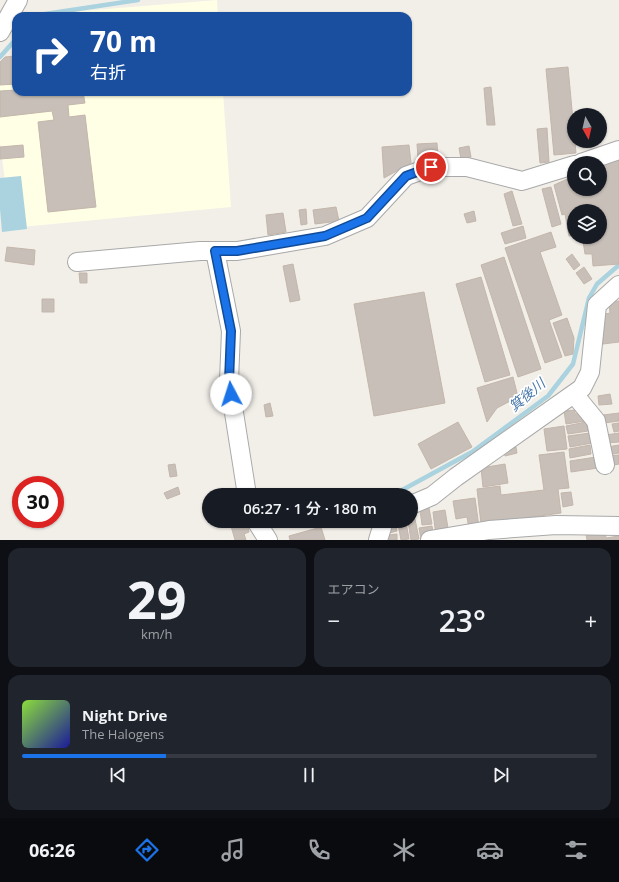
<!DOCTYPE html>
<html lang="ja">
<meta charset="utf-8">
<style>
body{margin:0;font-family:"Open Sans","Noto Sans JP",sans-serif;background:#20242c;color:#f1f3f6;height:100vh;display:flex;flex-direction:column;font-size:15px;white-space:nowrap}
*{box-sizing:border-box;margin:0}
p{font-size:13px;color:#9ea1a6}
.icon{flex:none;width:22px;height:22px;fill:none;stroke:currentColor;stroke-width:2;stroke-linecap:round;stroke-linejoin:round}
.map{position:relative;height:540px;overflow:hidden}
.panel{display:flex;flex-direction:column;gap:8px;padding:8px;background:#0d0f14;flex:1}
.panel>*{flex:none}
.top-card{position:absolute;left:12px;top:12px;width:400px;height:84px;border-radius:12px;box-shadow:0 1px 3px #0004;background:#1a4fa0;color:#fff;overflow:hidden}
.needle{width:26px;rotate:172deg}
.fabs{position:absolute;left:567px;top:108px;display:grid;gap:8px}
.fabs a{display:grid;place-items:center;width:40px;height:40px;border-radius:50%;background:#171b24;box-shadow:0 1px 3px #0004;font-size:20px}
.speed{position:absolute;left:12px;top:476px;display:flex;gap:8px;font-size:20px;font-weight:700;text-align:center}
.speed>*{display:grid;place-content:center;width:52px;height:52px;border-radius:50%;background:#171b24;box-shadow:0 1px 3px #0004;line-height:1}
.speed .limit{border:6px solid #d22;background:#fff;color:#111}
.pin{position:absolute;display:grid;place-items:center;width:34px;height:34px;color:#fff;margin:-17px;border:2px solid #fff;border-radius:50%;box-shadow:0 1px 4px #0007}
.me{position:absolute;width:44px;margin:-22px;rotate:355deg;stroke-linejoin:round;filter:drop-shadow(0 0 3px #0008)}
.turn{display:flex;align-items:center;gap:14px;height:84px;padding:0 12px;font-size:18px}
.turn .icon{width:52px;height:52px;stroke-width:2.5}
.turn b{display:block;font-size:28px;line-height:34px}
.big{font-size:30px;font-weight:600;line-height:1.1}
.panel .widget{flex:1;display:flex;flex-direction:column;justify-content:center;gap:6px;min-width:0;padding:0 14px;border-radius:12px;background:#20242c}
.panel .dial{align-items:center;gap:0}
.dial b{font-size:52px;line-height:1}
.song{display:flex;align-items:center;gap:12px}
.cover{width:48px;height:48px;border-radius:6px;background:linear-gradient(135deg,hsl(90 70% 55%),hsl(240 70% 35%))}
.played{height:4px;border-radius:2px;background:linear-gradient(90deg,#1a73e8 25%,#363941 25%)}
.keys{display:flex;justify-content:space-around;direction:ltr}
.heat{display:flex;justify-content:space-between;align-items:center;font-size:22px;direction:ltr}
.panel .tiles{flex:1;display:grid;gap:8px;grid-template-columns:1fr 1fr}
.widget:last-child{grid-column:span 2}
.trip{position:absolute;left:202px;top:488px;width:216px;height:40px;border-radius:20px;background:#171b24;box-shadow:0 1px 3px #0004;font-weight:600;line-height:40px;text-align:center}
.dock{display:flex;height:64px;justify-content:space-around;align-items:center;background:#090b0e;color:#9ea1a6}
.dock .icon{width:28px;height:28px}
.dock .current{color:#1a73e8}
.dock b{font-size:18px;color:#f1f3f6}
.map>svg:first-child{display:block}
.education{fill:#ffffe5}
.water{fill:#aad3df}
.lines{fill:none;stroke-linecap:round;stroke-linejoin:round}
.stream{stroke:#aad3df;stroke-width:4.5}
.building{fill:#c7bfb8;stroke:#c4b6ab}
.minor-casing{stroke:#a9a9a9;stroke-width:20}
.minor{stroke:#fff;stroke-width:18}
.route-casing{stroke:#114b97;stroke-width:10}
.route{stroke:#1a73e8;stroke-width:7}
.labels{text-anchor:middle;stroke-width:3.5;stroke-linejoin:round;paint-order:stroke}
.water-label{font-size:14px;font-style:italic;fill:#4a7aab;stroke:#fff}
</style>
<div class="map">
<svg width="619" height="540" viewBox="0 0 619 540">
<rect width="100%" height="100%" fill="#f2efe9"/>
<path class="education" d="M217 0 218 16H45V14Z
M16 56V92H223L231 207 11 228 0 142V64L8 58Z"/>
<path class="water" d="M21 176 27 229 2 232 0 209V178Z"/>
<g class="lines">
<path class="stream" d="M43 16 45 14 138 0
M0 57 16 39
M393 495 472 452 548 396 573 364 589 298 597 284 619 265"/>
</g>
<path class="building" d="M15 56 16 84 0 85V62L5 57Z
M568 67 576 153 554 155 546 69Z
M491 87 495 125H487L484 88Z
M16 90V92H83L85 103 68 105 69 117 85 115 96 207 48 212 38 122 54 120 52 111 0 117V91Z
M547 128 549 162 540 163 537 129Z
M437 143 438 157 418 158 417 144Z
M23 145 24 157 0 159V147Z
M409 145 411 163 384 178 382 147Z
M469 146 471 157 461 159 459 148Z
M619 156V264L593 266 592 254H585L583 241 580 240V237H600V211H574V236H569L565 214 562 215 554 185 574 176V189H600V164Z
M551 187 561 224 552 227 542 189Z
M512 191 522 224 513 226 504 194Z
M336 207 339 221 315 224 313 210Z
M306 209 307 224 301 225 299 210Z
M474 211 476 221 467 223 464 214Z
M283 213 286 232 268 235 266 215Z
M523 226 526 238 505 244 501 233Z
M551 232 556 247 540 252 562 315 549 320 562 357 545 363 505 248Z
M7 247 35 250 34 265 5 261Z
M572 254 580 265 574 270 566 259Z
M504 257 541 369 518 377 481 265Z
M293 264 300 300 290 302 283 266Z
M584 267 592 279 584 284 576 273Z
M79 273H87V283H80Z
M481 277 510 375 485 382 456 284Z
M424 292 445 403 374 416 354 304Z
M42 299H54V312H42Z
M619 301V342L603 344 599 315 610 313 609 302Z
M567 318 574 338 573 354 565 356 553 323Z
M513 377 518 397 497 408 487 422 477 388Z
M610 394 612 404 599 405 598 396Z
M270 403 273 416 266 417 264 405Z
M575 410V414L584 413 585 421 566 424 564 411Z
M619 413V421L604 423 603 415Z
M458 422 472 447 431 469 418 444Z
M586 422 588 431 568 434 566 426Z
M619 423V431L614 432 612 424Z
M564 426 567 449 547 451 544 429Z
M590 433 592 443 570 447 568 436Z
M619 433V442L607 443 606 435Z
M590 445 591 454 570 458 569 449Z
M619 445V453L608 455 607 447Z
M516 447 517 453 505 456 504 450Z
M564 452 569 488 558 489 561 513 481 524 477 489 500 486 501 495 544 490 539 455Z
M619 455V464L609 466 608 456Z
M596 457 598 468 571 472 570 461Z
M175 464 177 476 170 477 168 465Z
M505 464 508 483 483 487 481 468Z
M178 487 180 494 167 499 164 493Z
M571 492 573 505 563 507 561 493Z
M475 498 479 527 469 529 467 517 456 519 453 501Z
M429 508 432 524 422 525 420 510Z
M445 510 449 534 436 536 433 512Z
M415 519 419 539 411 540 408 521Z
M247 522 249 532 244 534 246 540H235L231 526Z
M395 522 397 531 386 534 384 524Z
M406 522 409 539 401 540 398 524Z
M432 526 434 537 421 539 419 528Z
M321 527 325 540H290L289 536Z
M605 531 606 538 619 536V540H587L586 534Z
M397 534V540H382L381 536Z"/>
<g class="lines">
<defs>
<path id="minor" d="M0 32 18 0
M581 163 619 150
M215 251 231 331 229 381 247 495
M77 262 200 251H237L325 236 367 218 406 176 431 167H467L522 181 574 165
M574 394 596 421 605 465
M411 505 432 496 456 477 582 388 590 372 597 305 619 285
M256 521 268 540
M378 540 384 521
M430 540 489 530 556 525 619 526"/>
</defs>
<use href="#minor" class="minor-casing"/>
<use href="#minor" class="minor"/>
</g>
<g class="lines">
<defs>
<path id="route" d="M231 394 229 381 231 331 215 251H237L325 236 367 218 406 176 431 167"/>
</defs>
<use href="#route" class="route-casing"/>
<use href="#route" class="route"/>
</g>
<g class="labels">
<g class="water-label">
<text transform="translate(527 395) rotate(-40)" y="5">箕後川</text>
</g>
</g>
</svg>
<div class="fabs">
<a><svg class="needle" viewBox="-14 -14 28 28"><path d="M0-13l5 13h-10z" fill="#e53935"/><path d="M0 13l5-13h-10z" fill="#9ea1a6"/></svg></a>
<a><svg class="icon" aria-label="search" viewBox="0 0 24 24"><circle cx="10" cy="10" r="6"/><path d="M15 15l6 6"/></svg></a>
<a><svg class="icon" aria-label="layers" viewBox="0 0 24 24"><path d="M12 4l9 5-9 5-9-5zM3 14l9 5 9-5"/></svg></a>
</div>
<div class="speed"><div class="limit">30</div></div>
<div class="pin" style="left:431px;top:167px;background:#d93025"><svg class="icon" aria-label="arrive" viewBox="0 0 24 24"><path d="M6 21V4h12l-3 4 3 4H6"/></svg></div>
<svg class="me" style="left:231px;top:394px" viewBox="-20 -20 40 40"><circle r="19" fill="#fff"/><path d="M0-13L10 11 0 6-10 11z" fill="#1a73e8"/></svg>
<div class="trip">06:27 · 1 分 · 180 m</div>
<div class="top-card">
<div class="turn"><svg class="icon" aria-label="right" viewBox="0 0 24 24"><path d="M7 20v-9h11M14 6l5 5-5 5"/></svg><div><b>70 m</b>右折</div></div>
</div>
</div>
<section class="panel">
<div class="tiles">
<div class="widget dial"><b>29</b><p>km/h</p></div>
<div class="widget"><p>エアコン</p>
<div class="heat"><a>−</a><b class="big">23°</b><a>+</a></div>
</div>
<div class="widget">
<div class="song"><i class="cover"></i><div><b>Night Drive</b><p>The Halogens</p></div></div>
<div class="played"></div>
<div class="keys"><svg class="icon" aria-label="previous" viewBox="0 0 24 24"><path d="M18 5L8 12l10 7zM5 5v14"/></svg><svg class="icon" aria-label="pause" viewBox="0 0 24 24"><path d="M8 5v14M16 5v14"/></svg><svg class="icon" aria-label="next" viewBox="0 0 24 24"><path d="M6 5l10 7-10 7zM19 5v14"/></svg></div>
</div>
</div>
</section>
<nav class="dock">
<b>06:26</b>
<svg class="icon current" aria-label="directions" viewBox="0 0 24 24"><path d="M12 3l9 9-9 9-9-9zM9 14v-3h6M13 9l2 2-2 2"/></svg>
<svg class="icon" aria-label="music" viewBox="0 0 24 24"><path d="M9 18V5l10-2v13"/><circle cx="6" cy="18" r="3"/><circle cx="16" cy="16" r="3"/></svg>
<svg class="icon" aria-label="phone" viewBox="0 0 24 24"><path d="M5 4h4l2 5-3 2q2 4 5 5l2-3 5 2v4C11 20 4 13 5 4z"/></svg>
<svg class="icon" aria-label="climate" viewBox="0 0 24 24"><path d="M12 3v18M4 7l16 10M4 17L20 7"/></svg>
<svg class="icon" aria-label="car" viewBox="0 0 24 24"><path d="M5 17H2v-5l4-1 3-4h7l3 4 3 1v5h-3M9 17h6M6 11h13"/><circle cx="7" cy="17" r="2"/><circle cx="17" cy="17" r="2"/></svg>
<svg class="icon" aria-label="filters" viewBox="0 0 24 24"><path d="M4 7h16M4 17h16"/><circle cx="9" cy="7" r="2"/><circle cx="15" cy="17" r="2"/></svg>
</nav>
